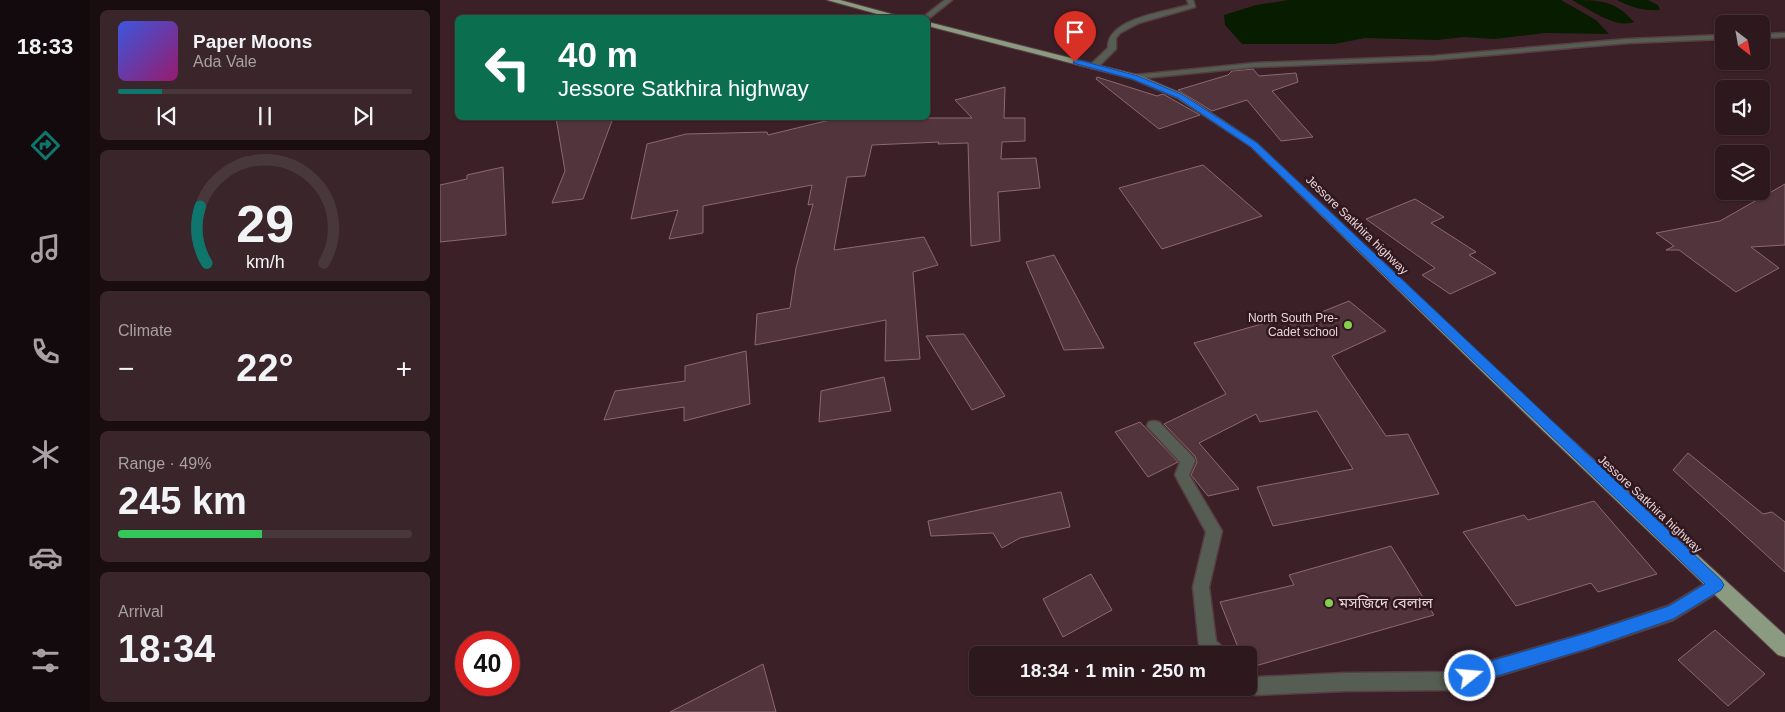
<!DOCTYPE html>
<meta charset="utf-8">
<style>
body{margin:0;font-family:Helvetica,"Noto Sans Bengali",sans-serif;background:#39252a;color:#f1f3f6;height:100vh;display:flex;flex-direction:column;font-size:19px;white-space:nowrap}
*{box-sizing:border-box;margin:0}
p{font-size:16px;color:#a7a0a4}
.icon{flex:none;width:28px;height:28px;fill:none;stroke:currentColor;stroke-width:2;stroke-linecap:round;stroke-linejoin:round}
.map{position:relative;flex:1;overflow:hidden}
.drawer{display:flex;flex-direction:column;gap:10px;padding:10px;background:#190d10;width:350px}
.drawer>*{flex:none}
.guide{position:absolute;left:15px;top:15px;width:475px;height:105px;border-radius:8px;box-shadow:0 1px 4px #0004,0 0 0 1px #48373b;background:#0b6e4f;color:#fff;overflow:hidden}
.needle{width:32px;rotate:149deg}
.fabs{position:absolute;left:1275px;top:15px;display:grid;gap:10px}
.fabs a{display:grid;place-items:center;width:55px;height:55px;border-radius:8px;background:#2d181d;box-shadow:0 1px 4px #0004,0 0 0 1px #48373b;font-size:25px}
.speed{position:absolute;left:15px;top:631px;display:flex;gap:10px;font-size:25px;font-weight:700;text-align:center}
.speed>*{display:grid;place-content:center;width:65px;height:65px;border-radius:50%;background:#2d181d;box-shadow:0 1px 4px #0004,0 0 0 1px #48373b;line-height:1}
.speed .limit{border:8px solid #d22;background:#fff;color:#111}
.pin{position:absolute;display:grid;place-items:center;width:42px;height:42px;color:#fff;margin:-51px -21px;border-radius:50% 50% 50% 0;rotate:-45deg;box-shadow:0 0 5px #0007}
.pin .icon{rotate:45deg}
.me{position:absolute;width:55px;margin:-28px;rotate:73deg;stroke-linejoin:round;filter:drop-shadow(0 0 4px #0008)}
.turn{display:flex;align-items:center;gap:18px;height:105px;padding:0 20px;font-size:22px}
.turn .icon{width:65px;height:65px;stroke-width:2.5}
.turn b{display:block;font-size:35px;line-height:42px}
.big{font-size:38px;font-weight:700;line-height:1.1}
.drawer .tile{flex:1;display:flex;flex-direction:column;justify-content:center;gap:8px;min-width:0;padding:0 18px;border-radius:8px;background:#39252a}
.drawer .dial{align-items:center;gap:0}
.dial svg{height:130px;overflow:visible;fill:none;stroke:#48373b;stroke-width:7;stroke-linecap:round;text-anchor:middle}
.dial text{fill:#f1f3f6;stroke:none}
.song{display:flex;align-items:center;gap:15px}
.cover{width:60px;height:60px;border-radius:8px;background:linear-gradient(135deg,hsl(230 70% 55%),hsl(320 70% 35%))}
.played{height:5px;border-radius:2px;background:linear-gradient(90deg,#0f766e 15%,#48373b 15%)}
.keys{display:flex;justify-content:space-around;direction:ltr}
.heat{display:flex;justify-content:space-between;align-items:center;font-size:28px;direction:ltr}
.charge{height:8px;border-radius:4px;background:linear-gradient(90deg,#34c759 49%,#48373b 0)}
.trip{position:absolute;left:529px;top:646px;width:288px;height:50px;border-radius:8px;background:#2d181d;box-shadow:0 1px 4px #0004,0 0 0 1px #48373b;font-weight:700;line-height:50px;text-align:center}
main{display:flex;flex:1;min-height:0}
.dock{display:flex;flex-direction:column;width:90px;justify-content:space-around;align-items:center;background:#120a0c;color:#a7a0a4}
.dock .icon{width:35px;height:35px}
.dock .on{color:#0f766e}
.dock b{font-size:22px;color:#f1f3f6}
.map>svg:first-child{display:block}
.water{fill:#081c00}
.building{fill:#52353c;stroke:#8b6971}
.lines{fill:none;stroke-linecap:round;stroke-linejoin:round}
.service-casing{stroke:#583d43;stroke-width:3}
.minor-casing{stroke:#583d43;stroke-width:3}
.tertiary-casing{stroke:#583d43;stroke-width:3}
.trunk-casing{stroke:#583d43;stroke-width:2}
.service{fill:#565e53;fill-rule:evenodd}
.minor{fill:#565e53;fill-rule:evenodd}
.tertiary{fill:#565e53;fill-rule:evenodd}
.trunk{fill:#8a9b82;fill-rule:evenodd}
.route{fill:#1a73e8;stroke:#114b97}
.poi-dot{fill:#83d04f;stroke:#31171e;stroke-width:2}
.labels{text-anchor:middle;stroke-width:5;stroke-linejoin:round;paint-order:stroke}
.street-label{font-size:12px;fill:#e8d5d9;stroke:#31171e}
.poi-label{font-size:12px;fill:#e8d5d9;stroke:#31171e;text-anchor:end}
.near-poi-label{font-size:15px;fill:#e8d5d9;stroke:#31171e;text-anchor:start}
</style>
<main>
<nav class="dock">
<b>18:33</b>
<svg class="icon on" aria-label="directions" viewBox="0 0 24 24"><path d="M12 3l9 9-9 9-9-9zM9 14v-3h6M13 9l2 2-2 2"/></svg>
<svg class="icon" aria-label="music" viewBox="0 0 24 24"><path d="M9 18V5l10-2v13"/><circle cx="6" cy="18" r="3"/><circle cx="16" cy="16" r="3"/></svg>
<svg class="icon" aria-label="phone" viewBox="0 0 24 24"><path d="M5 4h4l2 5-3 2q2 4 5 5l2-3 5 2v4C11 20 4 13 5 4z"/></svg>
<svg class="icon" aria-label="climate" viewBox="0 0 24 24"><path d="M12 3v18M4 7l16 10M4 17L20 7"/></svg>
<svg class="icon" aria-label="car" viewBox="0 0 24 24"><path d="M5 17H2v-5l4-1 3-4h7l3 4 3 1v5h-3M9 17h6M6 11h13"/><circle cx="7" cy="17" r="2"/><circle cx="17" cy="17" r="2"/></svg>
<svg class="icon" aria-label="filters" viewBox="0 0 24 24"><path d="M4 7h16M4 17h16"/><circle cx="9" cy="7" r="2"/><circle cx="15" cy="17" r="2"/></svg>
</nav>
<section class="drawer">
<div class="tile">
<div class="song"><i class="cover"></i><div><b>Paper Moons</b><p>Ada Vale</p></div></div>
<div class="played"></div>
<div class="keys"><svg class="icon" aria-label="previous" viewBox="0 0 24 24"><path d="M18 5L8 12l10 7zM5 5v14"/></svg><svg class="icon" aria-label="pause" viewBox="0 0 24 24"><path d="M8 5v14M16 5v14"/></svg><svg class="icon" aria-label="next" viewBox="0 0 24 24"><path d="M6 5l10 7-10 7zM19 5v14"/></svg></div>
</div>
<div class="tile dial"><svg viewBox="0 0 100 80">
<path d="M14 69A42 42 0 1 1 86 69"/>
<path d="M14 69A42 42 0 0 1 10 34" stroke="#0f766e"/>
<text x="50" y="56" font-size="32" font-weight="700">29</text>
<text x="50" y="72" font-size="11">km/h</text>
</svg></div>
<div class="tile"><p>Climate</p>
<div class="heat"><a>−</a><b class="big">22°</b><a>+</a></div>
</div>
<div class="tile"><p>Range · 49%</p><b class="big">245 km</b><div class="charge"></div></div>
<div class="tile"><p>Arrival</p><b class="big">18:34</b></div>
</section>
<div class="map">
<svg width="1345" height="712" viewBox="0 0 1345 712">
<rect width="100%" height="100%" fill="#3c2027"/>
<path class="water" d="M849 0H1121L1156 20 1169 34 1105 33 1054 39 1024 37 997 40 925 38 894 44H802L785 25 784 15 816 5Z
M1132 0C1159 0 1175 0 1194 22 1175 29 1149 9 1132 0Z
M1177 0H1208L1218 5 1220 10C1203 11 1193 8 1177 0Z"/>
<path class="building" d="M813 69 819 76 856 73 858 82 832 91 873 137 841 141 807 100 772 111 738 90 788 75 792 71Z
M657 77 717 96 723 94 760 115 719 129 656 79Z
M565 87 564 118H585V141L562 142 561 159 596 158 600 188 558 192 560 241 531 246 528 143 498 144 499 142 432 145 425 176 407 177 394 250 484 237 498 265 473 272 480 359 445 361 446 320 315 345 317 314 350 308 356 268 373 204 368 205 372 185 263 206V233L229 239 238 210 191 219 207 144 246 134 327 132 328 135 398 118H532L515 100Z
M116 118H173L143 199 112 203 125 171Z
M763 165 822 216 722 249 679 188Z
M63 167 66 235 0 242V185L27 179V175Z
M1345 184V245L1311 247 1339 268 1296 292 1239 250H1226L1234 246 1216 233 1280 221Z
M975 199 1004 217 991 223 1036 252 1029 255 1056 273 1010 294 982 275 995 268 926 219Z
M614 255 664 348 624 350 586 262Z
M909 301 946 331 892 356 946 436 968 434 999 494 833 526 817 487 913 469 877 411 820 422 816 414 759 443 799 489 768 496 751 475 757 462 755 456 724 424 786 394 754 343 829 322 837 330Z
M524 334 565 396 532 410 486 336Z
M306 351 310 404 244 421V407L164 420 175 391 245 381V366Z
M444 377 451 411 379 422 381 391Z
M700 422 738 462 708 477 675 432Z
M1248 453 1323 514 1332 512 1345 522V572L1233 470Z
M621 492 630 527 580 538 562 548 553 533 491 536 488 521Z
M1154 501 1217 574 1158 592 1151 583 1076 606 1023 532 1084 515 1088 520Z
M951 546 994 615 808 668V655H801L780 602 854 585 849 575Z
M651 574 672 610 623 637 603 599Z
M1275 630 1325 674 1288 706 1238 660Z
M323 664 336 712H230Z"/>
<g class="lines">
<defs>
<path id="service" d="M505 0H512L488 19V18H482Z"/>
<path id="minor" d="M1345 33V37L1321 38V34Z
M1284 35V39L1188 43 993 60 815 67 695 79 691 77 695 75 815 63 993 56 1188 39Z"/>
<path id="tertiary" d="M747 0H753L755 7 699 23 680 33 676 38V49L657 68H651V64L668 48C667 18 726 12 749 5Z
M714 421 719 422 753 457 755 461 749 475 782 531 769 587 776 641 785 649 788 655H766L759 645 753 587 766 532 735 475 740 462 707 426 709 422Z
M1276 577 1282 580 1284 585 1282 590 1233 620 1150 648 1012 690 905 691 815 695 803 688H808V671L818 677 905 673 1012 672 1150 632 1228 606Z"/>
<path id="trunk" d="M387 0H400L466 18H452Z
M488 22 698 75 743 94 817 143 1105 415 1345 635V657L1338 655 1095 423 811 147 737 98 692 79 488 26Z"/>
</defs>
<use href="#service" class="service-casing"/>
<use href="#minor" class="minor-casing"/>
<use href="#tertiary" class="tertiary-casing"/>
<use href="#trunk" class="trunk-casing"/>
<use href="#service" class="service"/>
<use href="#minor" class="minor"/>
<use href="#tertiary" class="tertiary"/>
<use href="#trunk" class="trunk"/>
</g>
<path class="route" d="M635 59 698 76 743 95 817 143 1281 580 1284 585 1281 590 1233 619 1150 648 1030 684 1024 681 1021 676 1024 670 1030 667 1150 632 1229 606 1265 584 811 147 738 98 692 79 633 63Z"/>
<g class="poi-dot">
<circle cx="908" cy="325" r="5"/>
<circle cx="889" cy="603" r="5"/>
</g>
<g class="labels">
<g class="street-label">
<text transform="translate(917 225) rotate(44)" y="4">Jessore Satkhira highway</text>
<text transform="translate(1210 504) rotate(43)" y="4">Jessore Satkhira highway</text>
</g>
<g class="poi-label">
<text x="898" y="322">North South Pre-<tspan x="898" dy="14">Cadet school</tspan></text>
</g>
<g class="near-poi-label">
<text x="899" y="608">মসজিদে বেলাল</text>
</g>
</g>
</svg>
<div class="fabs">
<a><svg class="needle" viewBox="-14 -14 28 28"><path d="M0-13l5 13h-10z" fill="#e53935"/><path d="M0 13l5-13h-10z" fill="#a7a0a4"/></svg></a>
<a><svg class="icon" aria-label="sound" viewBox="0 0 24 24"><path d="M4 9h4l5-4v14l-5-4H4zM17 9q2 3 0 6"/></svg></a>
<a><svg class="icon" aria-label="layers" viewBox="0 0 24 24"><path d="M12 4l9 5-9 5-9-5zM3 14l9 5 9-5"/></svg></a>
</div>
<div class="speed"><div class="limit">40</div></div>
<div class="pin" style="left:635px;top:62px;background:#d93025"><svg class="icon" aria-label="arrive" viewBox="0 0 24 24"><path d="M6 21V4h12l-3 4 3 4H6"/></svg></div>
<svg class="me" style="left:1030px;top:676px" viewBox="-20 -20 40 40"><circle r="17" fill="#1a73e8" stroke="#fff" stroke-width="3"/><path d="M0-11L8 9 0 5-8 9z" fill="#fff"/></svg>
<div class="trip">18:34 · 1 min · 250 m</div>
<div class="guide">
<div class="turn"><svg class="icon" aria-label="left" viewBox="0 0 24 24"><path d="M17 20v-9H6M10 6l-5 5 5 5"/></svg><div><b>40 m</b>Jessore Satkhira highway</div></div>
</div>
</div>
</main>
